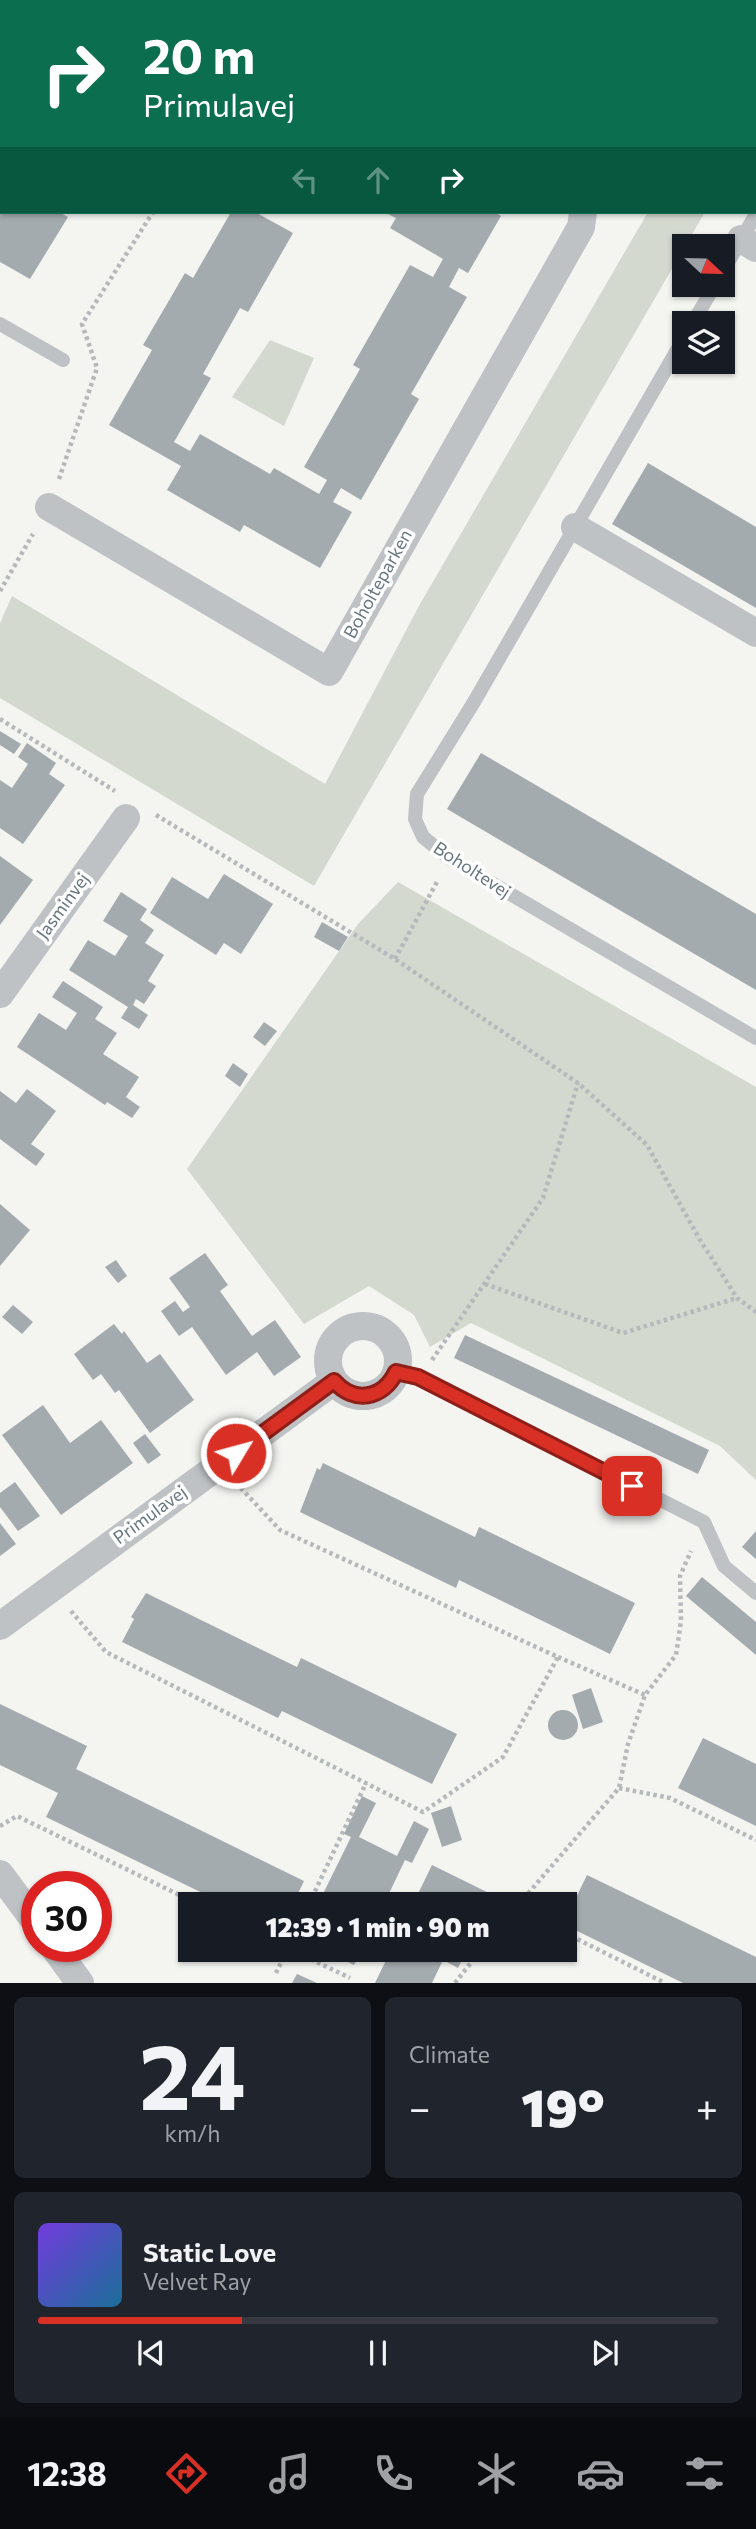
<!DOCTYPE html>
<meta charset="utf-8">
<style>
body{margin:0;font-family:Commissioner,sans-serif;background:#20242c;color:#f1f3f6;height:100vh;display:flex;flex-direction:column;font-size:26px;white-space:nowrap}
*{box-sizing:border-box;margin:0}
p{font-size:23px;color:#9ea1a6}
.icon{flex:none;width:38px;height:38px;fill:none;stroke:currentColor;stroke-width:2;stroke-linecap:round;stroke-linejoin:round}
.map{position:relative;height:1983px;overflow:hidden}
.drawer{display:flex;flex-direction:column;gap:14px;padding:14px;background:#0d0f14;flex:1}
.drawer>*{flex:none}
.banner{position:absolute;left:0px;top:0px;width:756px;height:214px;box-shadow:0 2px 5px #0004;background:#0b6e4f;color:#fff;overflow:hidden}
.needle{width:46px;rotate:112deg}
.buttons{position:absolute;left:672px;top:234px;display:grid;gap:14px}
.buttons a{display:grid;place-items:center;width:63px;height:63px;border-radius:0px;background:#171b24;box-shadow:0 2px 5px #0004;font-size:35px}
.speed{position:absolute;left:21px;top:1871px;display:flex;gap:14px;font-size:35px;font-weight:700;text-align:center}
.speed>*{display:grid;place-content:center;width:91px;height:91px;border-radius:50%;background:#171b24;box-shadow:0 2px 5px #0004;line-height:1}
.speed .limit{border:10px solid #d22;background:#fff;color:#111}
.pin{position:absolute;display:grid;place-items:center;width:60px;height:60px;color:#fff;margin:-30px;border-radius:14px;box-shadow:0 4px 10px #0006}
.me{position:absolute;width:77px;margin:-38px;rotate:53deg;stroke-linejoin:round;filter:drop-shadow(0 0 5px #0008)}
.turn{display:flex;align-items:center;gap:24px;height:147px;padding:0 28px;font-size:32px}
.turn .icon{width:91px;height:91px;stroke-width:2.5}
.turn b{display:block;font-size:49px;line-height:60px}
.lanes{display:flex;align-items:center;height:66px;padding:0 28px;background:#0003;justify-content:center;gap:35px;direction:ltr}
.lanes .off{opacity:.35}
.big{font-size:52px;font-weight:800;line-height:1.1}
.drawer .card{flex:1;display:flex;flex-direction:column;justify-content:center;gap:10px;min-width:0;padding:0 24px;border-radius:10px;background:#20242c}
.drawer .dial{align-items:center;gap:0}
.dial b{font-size:91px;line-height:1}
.song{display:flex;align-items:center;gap:21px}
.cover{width:84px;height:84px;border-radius:10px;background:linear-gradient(135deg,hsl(260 70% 55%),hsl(200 70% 35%))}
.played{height:7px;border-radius:4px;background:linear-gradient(90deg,#d93025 30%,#363941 30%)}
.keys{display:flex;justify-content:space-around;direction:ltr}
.heat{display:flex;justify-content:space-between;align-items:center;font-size:38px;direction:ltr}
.drawer .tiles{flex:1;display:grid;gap:14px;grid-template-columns:1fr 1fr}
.card:last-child{grid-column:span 2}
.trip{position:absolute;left:178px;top:1892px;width:399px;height:70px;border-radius:0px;background:#171b24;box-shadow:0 2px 5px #0004;font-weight:800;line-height:70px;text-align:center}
.dock{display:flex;height:112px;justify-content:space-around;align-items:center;background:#090b0e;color:#9ea1a6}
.dock .icon{width:49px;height:49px}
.dock .active{color:#d93025}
.dock b{font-size:32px;color:#f1f3f6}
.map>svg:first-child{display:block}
.green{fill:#d4d9d0}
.building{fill:#a4abaf}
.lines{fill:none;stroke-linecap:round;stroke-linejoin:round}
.path{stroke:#b6b9bb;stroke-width:4.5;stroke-dasharray:3.5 3.5;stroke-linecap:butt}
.service{stroke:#bec2c5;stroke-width:14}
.minor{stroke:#bec2c5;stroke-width:28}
.route-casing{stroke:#8d1f18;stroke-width:18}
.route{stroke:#d93025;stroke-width:12}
.labels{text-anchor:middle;stroke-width:7;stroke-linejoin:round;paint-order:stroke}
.street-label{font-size:18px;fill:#66767f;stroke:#fff}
</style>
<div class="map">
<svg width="756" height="1983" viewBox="0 0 756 1983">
<rect width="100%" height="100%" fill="#f4f4f1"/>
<path class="green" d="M648 212H705L314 886 0 698V623L12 596 325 784 420 604Z
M270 340 314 358 284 426 232 397Z
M398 882 756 1087V1480L720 1446 471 1323 430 1347 414 1315 369 1286 304 1324 187 1169 358 924Z"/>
<path class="building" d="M0 212H59L68 217 30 279 0 262Z
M231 212H255L293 233 248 312 240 308 203 374 211 378 174 442 190 451 200 434 270 474 274 468 319 494 327 480 304 467 360 369 353 365 410 265 433 277 443 259 390 228 396 218 384 212H494L501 216 468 273 459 268 449 287 467 297 411 394 419 399 361 500 341 488 333 502 352 512 320 568 244 525 240 532 167 490 181 466 109 425 152 350 143 345 185 273 193 278Z
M648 463 756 527V608L612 524Z
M0 731 21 744 14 754 0 745Z
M27 743 56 763 49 774 65 785 23 844 0 828V780L12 788 28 764 18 757Z
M481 753 756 914V990L447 809Z
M0 856 33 880 0 925Z
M224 874 273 904 241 954 224 943 216 955 150 913 172 877 208 899Z
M121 892 147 909 140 920 154 930 145 943 164 955 148 981 156 986 144 1004 136 999 133 1005 148 1015 139 1029 121 1018 128 1007 69 970 88 940 115 956 128 936 103 921Z
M322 922 348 937 339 951 314 937Z
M63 981 103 1007 95 1019 117 1033 103 1054 139 1077 126 1097 140 1107 132 1118 107 1102 105 1105 17 1047 39 1013 66 1030 77 1013 52 997Z
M264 1022 277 1031 265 1046 253 1037Z
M233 1063 248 1074 240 1087 225 1076Z
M27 1089 56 1111 31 1144 45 1154 36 1166 0 1139V1091L16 1103Z
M0 1204 30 1230 0 1266Z
M205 1253 228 1285 220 1291 252 1336 275 1320 301 1357 274 1376 257 1352 226 1375 192 1327 179 1336 161 1311 175 1301 183 1312 190 1307 169 1278Z
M116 1260 127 1276 118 1283 105 1267Z
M13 1305 33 1322 22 1334 2 1317Z
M114 1324 122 1334 124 1331 147 1363 160 1354 194 1400 150 1433 119 1390 115 1393 101 1374 93 1380 74 1354Z
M465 1335 709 1450 698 1474 454 1358Z
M43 1405 70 1443 101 1420 133 1463 61 1515 2 1435Z
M145 1434 161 1455 148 1464 133 1443Z
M323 1463 475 1537 479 1527 635 1603 610 1654 459 1580 456 1588 300 1512 317 1468 320 1470Z
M15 1482 40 1516 18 1531 0 1507V1493Z
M0 1523 16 1544 0 1556Z
M756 1531V1559L742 1547Z
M702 1577 756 1622V1655L686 1596Z
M146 1593 297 1667 301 1658 457 1734 432 1784 282 1711 278 1718 122 1642 134 1619 131 1617Z
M591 1688 603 1722 583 1729 572 1695Z
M0 1704 87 1746 76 1769 304 1881 293 1904H225L46 1817 58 1793 0 1765Z
M548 1725a15 15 0 1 1 30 0a15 15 0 1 1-30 0Z
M703 1738 756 1764V1826L678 1788Z
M362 1796 376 1803 359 1837 397 1856 414 1821 429 1829 412 1863 405 1860 384 1904H318L351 1837 344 1834Z
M451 1806 462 1840 442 1847 431 1813Z
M432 1865 493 1895 489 1904H413Z
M587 1875 756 1957V1983H683L565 1925V1920Z
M323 1950H362L354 1965Z
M391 1950H467L458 1968 443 1960 432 1983H375Z
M297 1974 317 1983H292Z"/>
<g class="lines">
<path class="path" d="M272 2 273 0
M59 479 97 368 82 324 153 212
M0 591 33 534
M0 719 115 791
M156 815 395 959 578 1083 647 1145 700 1240 737 1298 756 1312
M395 959 438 880
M485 1284 623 1333 737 1298
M432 1360 543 1198 578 1083
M71 1611 106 1652 423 1812 503 1757 558 1657 280 1530 239 1486
M558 1657 645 1695
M619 1788 670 1798 756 1840
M0 1826 17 1816 198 1904
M309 1904 366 1783
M519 1904 619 1788 628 1744 645 1695 676 1655 681 1621 680 1576 691 1551
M565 1933 665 1983
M292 1950 350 1978
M276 1973 287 1950
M455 1983 481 1950"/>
<path class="service" d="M723 271 756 214
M0 324 63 360
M692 324 715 285
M684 338 474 702 417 794 415 819 423 837 449 858 756 1038
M396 1372 418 1377 704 1522 724 1566 756 1593"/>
<path class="minor" d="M386 0 389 2
M741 239 756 248
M49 507 329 672 581 227 583 212
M575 527 756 633
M0 994 126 818
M328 1361a35 35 0 1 1 70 0a35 35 0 1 1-70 0Z
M0 1626 334 1381
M0 1874 37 1924
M53 1946 80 1983"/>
</g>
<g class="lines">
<defs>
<path id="route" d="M236 1453 334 1381C354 1404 383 1399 396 1372L418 1377 632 1486"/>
</defs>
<use href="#route" class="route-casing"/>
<use href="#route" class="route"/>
</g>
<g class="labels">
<g class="street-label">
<text transform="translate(378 584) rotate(-61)" y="6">Boholteparken</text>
<text transform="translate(472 870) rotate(33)" y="6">Boholtevej</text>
<text transform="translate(63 906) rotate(-54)" y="6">Jasminvej</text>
<text transform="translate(150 1515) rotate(-36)" y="6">Primulavej</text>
</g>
</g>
</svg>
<div class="buttons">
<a><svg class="needle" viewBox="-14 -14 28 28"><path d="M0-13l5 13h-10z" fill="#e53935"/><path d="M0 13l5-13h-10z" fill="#9ea1a6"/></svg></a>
<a><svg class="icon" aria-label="layers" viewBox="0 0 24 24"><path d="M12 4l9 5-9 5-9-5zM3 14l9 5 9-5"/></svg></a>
</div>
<div class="speed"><div class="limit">30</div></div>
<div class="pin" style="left:632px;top:1486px;background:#d93025"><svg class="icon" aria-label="arrive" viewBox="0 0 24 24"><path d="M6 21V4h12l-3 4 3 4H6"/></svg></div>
<svg class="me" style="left:236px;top:1453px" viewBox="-20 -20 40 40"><circle r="17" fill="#d93025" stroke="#fff" stroke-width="3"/><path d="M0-11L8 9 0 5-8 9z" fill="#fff"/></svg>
<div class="trip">12:39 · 1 min · 90 m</div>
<div class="banner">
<div class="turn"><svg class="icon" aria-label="right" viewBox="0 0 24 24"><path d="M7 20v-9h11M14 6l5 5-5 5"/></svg><div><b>20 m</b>Primulavej</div></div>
<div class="lanes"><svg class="icon off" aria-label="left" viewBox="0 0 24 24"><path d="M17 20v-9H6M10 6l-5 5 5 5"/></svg><svg class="icon off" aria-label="ahead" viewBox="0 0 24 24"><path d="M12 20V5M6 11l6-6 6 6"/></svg><svg class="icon" aria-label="right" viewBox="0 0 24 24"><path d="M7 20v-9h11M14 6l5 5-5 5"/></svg></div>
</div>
</div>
<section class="drawer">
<div class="tiles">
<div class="card dial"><b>24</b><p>km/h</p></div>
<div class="card"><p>Climate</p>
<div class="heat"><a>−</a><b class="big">19°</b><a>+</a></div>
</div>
<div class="card">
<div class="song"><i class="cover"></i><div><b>Static Love</b><p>Velvet Ray</p></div></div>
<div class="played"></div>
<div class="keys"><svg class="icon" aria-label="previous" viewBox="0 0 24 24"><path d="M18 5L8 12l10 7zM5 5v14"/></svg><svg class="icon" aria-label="pause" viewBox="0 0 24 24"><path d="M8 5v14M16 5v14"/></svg><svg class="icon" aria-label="next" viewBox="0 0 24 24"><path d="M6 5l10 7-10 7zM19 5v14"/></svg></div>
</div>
</div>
</section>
<nav class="dock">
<b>12:38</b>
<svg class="icon active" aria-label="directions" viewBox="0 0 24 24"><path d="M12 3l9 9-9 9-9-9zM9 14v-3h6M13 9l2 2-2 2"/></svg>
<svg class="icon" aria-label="music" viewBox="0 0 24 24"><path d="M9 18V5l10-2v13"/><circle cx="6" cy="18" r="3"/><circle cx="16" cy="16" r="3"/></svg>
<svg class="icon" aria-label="phone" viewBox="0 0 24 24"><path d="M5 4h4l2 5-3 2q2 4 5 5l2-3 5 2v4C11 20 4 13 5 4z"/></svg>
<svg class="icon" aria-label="climate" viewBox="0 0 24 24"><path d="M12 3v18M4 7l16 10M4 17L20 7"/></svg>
<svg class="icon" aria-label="car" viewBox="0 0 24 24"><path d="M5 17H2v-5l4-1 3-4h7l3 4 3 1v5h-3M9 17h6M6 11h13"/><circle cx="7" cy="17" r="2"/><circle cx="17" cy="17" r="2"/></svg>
<svg class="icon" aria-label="filters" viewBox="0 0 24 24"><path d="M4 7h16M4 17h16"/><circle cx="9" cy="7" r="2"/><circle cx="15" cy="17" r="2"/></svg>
</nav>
